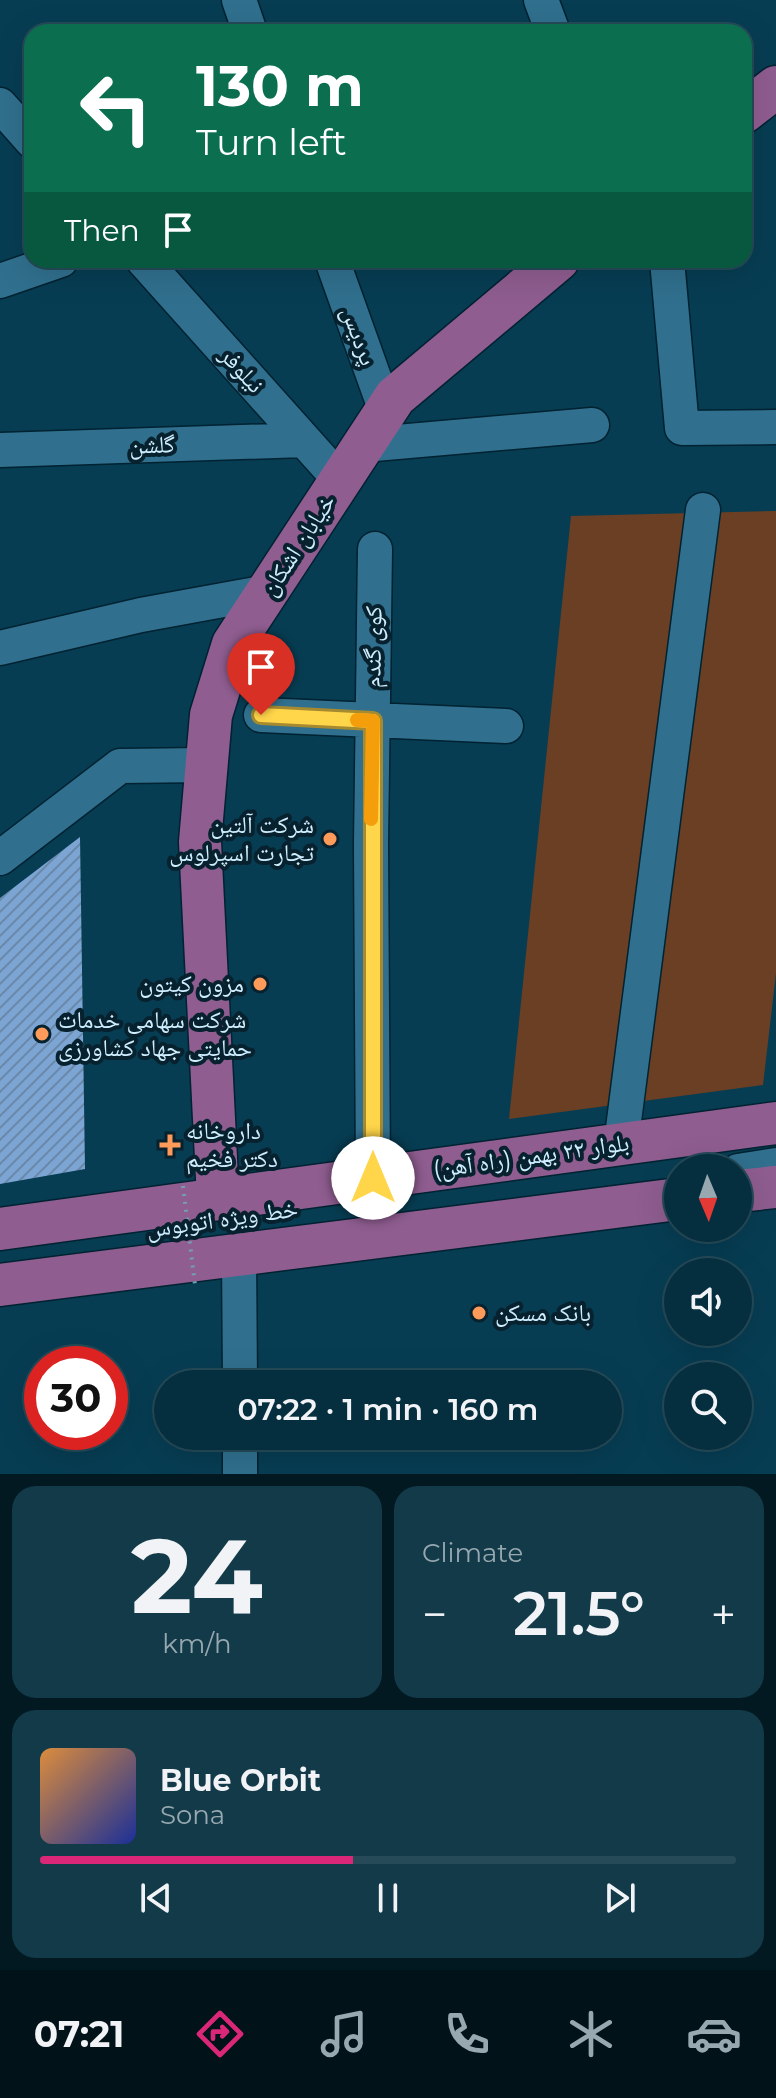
<!DOCTYPE html>
<meta charset="utf-8">
<style>
body{margin:0;font-family:Montserrat,"Noto Naskh Arabic",sans-serif;background:#133a49;color:#f1f3f6;height:100vh;display:flex;flex-direction:column;font-size:30px;white-space:nowrap}
*{box-sizing:border-box;margin:0}
p{font-size:26px;color:#97a8b0}
.icon{flex:none;width:44px;height:44px;fill:none;stroke:currentColor;stroke-width:2;stroke-linecap:round;stroke-linejoin:round}
.map{position:relative;height:1474px;overflow:hidden}
.details{display:flex;flex-direction:column;gap:12px;padding:12px;background:#031922;flex:1}
.details>*{flex:none}
.hud{position:absolute;left:24px;top:24px;width:728px;height:244px;border-radius:24px;box-shadow:0 8px 32px #0002,0 0 0 2px #264a58;background:#0b6e4f;color:#fff;overflow:hidden}
.needle{width:52px;rotate:178deg}
.controls{position:absolute;left:664px;top:1154px;display:grid;gap:16px}
.controls a{display:grid;place-items:center;width:88px;height:88px;border-radius:50%;background:#052e3e;box-shadow:0 8px 32px #0002,0 0 0 2px #264a58;font-size:40px}
.speed{position:absolute;left:24px;top:1346px;display:flex;gap:16px;font-size:40px;font-weight:700;text-align:center}
.speed>*{display:grid;place-content:center;width:104px;height:104px;border-radius:50%;background:#052e3e;box-shadow:0 8px 32px #0002,0 0 0 2px #264a58;line-height:1}
.speed .limit{border:12px solid #d22;background:#fff;color:#111}
.pin{position:absolute;display:grid;place-items:center;width:68px;height:68px;color:#fff;margin:-82px -34px;border-radius:50% 50% 50% 0;rotate:-45deg;box-shadow:0 0 8px #0007}
.pin .icon{rotate:45deg}
.me{position:absolute;width:88px;margin:-44px;rotate:0deg;stroke-linejoin:round;filter:drop-shadow(0 0 6px #0008)}
.turn{display:flex;align-items:center;gap:28px;height:168px;padding:0 40px;font-size:36px}
.turn .icon{width:104px;height:104px;stroke-width:2.5}
.turn b{display:block;font-size:56px;line-height:68px}
.then{display:flex;align-items:center;height:76px;padding:0 40px;background:#0003;gap:16px;font-size:30px}
.big{font-size:60px;font-weight:600;line-height:1.1}
.details .card{flex:1;display:flex;flex-direction:column;justify-content:center;gap:12px;min-width:0;padding:0 28px;border-radius:24px;background:#133a49}
.details .dial{align-items:center;gap:0}
.dial b{font-size:104px;line-height:1}
.song{display:flex;align-items:center;gap:24px}
.cover{width:96px;height:96px;border-radius:12px;background:linear-gradient(135deg,hsl(30 70% 55%),hsl(230 70% 35%))}
.played{height:8px;border-radius:4px;background:linear-gradient(90deg,#db2777 45%,#264a58 45%)}
.keys{display:flex;justify-content:space-around;direction:ltr}
.heat{display:flex;justify-content:space-between;align-items:center;font-size:44px;direction:ltr}
.details .tiles{flex:1;display:grid;gap:12px;grid-template-columns:1fr 1fr}
.card:last-child{grid-column:span 2}
.trip{position:absolute;left:154px;top:1370px;width:468px;height:80px;border-radius:40px;background:#052e3e;box-shadow:0 8px 32px #0002,0 0 0 2px #264a58;font-weight:600;line-height:80px;text-align:center}
.tab-bar{display:flex;height:128px;justify-content:space-around;align-items:center;background:#021219;color:#97a8b0}
.tab-bar .icon{width:56px;height:56px}
.tab-bar .selected{color:#db2777}
.tab-bar b{font-size:36px;color:#f1f3f6}
.map>svg:first-child{display:block}
.garden{fill:#6b3f23}
.building{fill:url(#building-hatch)}
.lines{fill:none;stroke-linecap:round;stroke-linejoin:round}
.minor-casing{stroke:#002231;stroke-width:37}
.major-casing{stroke:#002231;stroke-width:45}
.minor{stroke:#30708e;stroke-width:34}
.major{stroke:#8f5d90;stroke-width:42}
.path-bridge{stroke:#749eb1;stroke-width:4;stroke-dasharray:2 6;stroke-linecap:butt}
.route-casing{stroke:#a68a30;stroke-width:20}
.route{stroke:#ffd54a;stroke-width:14}
.slow{stroke:#f59e0b;stroke-width:14}
.poi-dot{fill:#ff9b5a;stroke:#07222e;stroke-width:3}
.labels{text-anchor:middle;stroke-width:8;stroke-linejoin:round;paint-order:stroke}
.street-label{font-size:24px;fill:#ceedfe;stroke:#07222e}
.poi-label{font-size:24px;fill:#ceedfe;stroke:#07222e;text-anchor:start}
</style>
<div class="map">
<svg width="776" height="1474" viewBox="0 0 776 1474">
<defs>
<pattern id="building-hatch" width="6" height="6" patternUnits="userSpaceOnUse" patternTransform="scale(2)"><rect width="6" height="6" fill="#7da5d3"/><path d="M-1 1l2-2M0 6l6-6M5 7l2-2" fill="none" stroke="#6a89aa"/></pattern>
</defs>
<rect width="100%" height="100%" fill="#073d53"/>
<path class="garden" d="M776 511V973L763 1085 509 1119 571 516Z"/>
<path class="building" d="M80 837 85 1169 0 1184V898Z"/>
<g class="lines">
<defs>
<path id="minor" d="M239 0 250 32
M541 0 553 32
M0 105 32 141
M143 260 340 480
M332 260 386 411
M667 260 682 428 776 427
M0 281 61 260
M363 445 592 425
M0 450 304 440
M0 648 141 615 267 592
M261 715 506 726
M0 858 120 766 206 765
M621 1144 703 510
M738 1171 776 1165
M373 1178 371 844 375 549
M239 1254 240 1384
M240 1436V1474"/>
<path id="major" d="M744 112 776 87
M738 1191 776 1187
M218 1198 200 842 211 715 233 644 395 397 558 260
M0 1229 776 1123
M0 1285 678 1199"/>
</defs>
<use href="#minor" class="minor-casing"/>
<use href="#major" class="major-casing"/>
<use href="#minor" class="minor"/>
<use href="#major" class="major"/>
<path class="path-bridge" d="M183 1186 195 1285"/>
</g>
<g class="lines">
<defs>
<path id="route" d="M261 715 373 721V1178"/>
</defs>
<use href="#route" class="route-casing"/>
<use href="#route" class="route"/>
<path class="slow" d="M357 720 373 721 371 819"/>
</g>
<g class="poi-dot">
<circle cx="330" cy="839" r="8"/>
<circle cx="260" cy="984" r="8"/>
<circle cx="42" cy="1034" r="8"/>
<path d="M166 1133h8v8h8v8h-8v8h-8v-8h-8v-8h8z"/>
<circle cx="479" cy="1313" r="8"/>
</g>
<g class="labels">
<g class="street-label">
<text transform="translate(359 336) rotate(70)" y="8">پردیس</text>
<text transform="translate(242 370) rotate(48)" y="8">نیلوفر</text>
<text transform="translate(152 445) rotate(-2)" y="8">گلشن</text>
<text transform="translate(298 545) rotate(-57)" y="8">خیابان اشکان</text>
<text transform="translate(373 647) rotate(-89)" y="8">کوی گندم</text>
<text transform="translate(531 1156) rotate(-8)" y="8">بلوار ۲۲ بهمن (راه آهن)</text>
<text transform="translate(222 1219) rotate(-8)" y="8">خط ویژه اتوبوس</text>
</g>
<g class="poi-label">
<text x="314" y="833" text-anchor="end">شرکت آلتین<tspan x="314" dy="28">تجارت اسپرلوس</tspan></text>
<text x="244" y="992" text-anchor="end">مزون کیتون</text>
<text x="58" y="1028">شرکت سهامی خدمات<tspan x="58" dy="28">حمایتی جهاد کشاورزی</tspan></text>
<text x="186" y="1139">داروخانه<tspan x="186" dy="28">دکتر فخیم</tspan></text>
<text x="495" y="1321">بانک مسکن</text>
</g>
</g>
</svg>
<div class="controls">
<a><svg class="needle" viewBox="-14 -14 28 28"><path d="M0-13l5 13h-10z" fill="#e53935"/><path d="M0 13l5-13h-10z" fill="#97a8b0"/></svg></a>
<a><svg class="icon" aria-label="sound" viewBox="0 0 24 24"><path d="M4 9h4l5-4v14l-5-4H4zM17 9q2 3 0 6"/></svg></a>
<a><svg class="icon" aria-label="search" viewBox="0 0 24 24"><circle cx="10" cy="10" r="6"/><path d="M15 15l6 6"/></svg></a>
</div>
<div class="speed"><div class="limit">30</div></div>
<div class="pin" style="left:261px;top:715px;background:#d93025"><svg class="icon" aria-label="arrive" viewBox="0 0 24 24"><path d="M6 21V4h12l-3 4 3 4H6"/></svg></div>
<svg class="me" style="left:373px;top:1178px" viewBox="-20 -20 40 40"><circle r="19" fill="#fff"/><path d="M0-13L10 11 0 6-10 11z" fill="#ffd54a"/></svg>
<div class="trip">07:22 · 1 min · 160 m</div>
<div class="hud">
<div class="turn"><svg class="icon" aria-label="left" viewBox="0 0 24 24"><path d="M17 20v-9H6M10 6l-5 5 5 5"/></svg><div><b>130 m</b>Turn left</div></div>
<div class="then">Then<svg class="icon" aria-label="arrive" viewBox="0 0 24 24"><path d="M6 21V4h12l-3 4 3 4H6"/></svg></div>
</div>
</div>
<section class="details">
<div class="tiles">
<div class="card dial"><b>24</b><p>km/h</p></div>
<div class="card"><p>Climate</p>
<div class="heat"><a>−</a><b class="big">21.5°</b><a>+</a></div>
</div>
<div class="card">
<div class="song"><i class="cover"></i><div><b>Blue Orbit</b><p>Sona</p></div></div>
<div class="played"></div>
<div class="keys"><svg class="icon" aria-label="previous" viewBox="0 0 24 24"><path d="M18 5L8 12l10 7zM5 5v14"/></svg><svg class="icon" aria-label="pause" viewBox="0 0 24 24"><path d="M8 5v14M16 5v14"/></svg><svg class="icon" aria-label="next" viewBox="0 0 24 24"><path d="M6 5l10 7-10 7zM19 5v14"/></svg></div>
</div>
</div>
</section>
<nav class="tab-bar">
<b>07:21</b>
<svg class="icon selected" aria-label="directions" viewBox="0 0 24 24"><path d="M12 3l9 9-9 9-9-9zM9 14v-3h6M13 9l2 2-2 2"/></svg>
<svg class="icon" aria-label="music" viewBox="0 0 24 24"><path d="M9 18V5l10-2v13"/><circle cx="6" cy="18" r="3"/><circle cx="16" cy="16" r="3"/></svg>
<svg class="icon" aria-label="phone" viewBox="0 0 24 24"><path d="M5 4h4l2 5-3 2q2 4 5 5l2-3 5 2v4C11 20 4 13 5 4z"/></svg>
<svg class="icon" aria-label="climate" viewBox="0 0 24 24"><path d="M12 3v18M4 7l16 10M4 17L20 7"/></svg>
<svg class="icon" aria-label="car" viewBox="0 0 24 24"><path d="M5 17H2v-5l4-1 3-4h7l3 4 3 1v5h-3M9 17h6M6 11h13"/><circle cx="7" cy="17" r="2"/><circle cx="17" cy="17" r="2"/></svg>
</nav>
